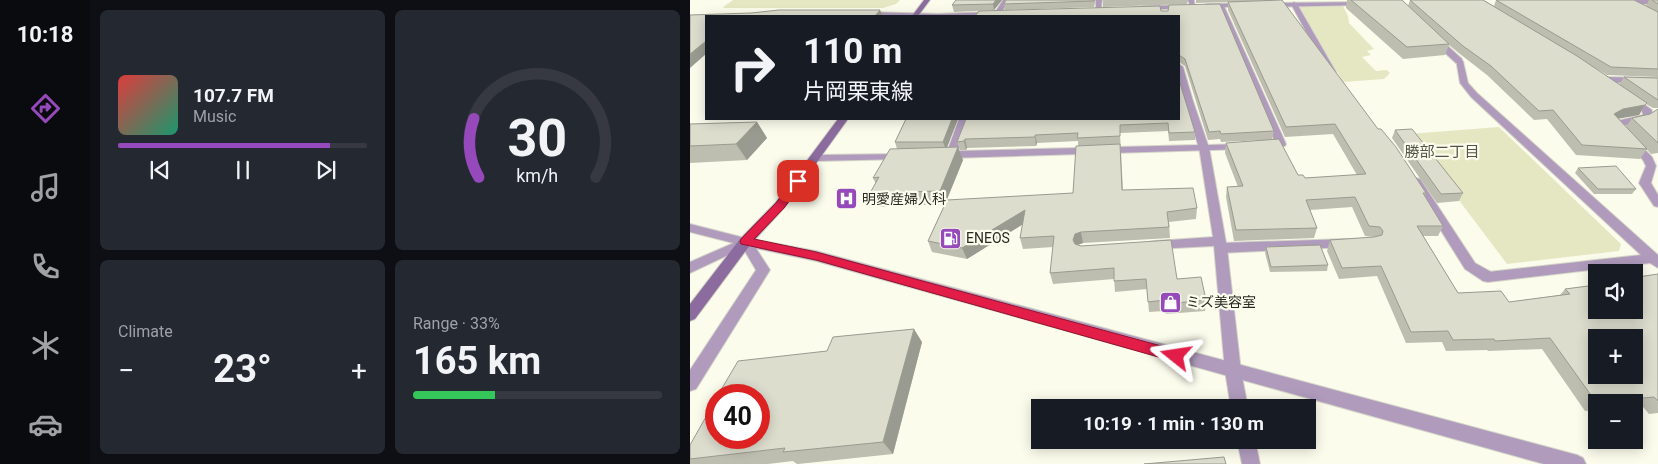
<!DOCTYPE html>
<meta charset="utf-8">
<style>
body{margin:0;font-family:Roboto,"Noto Sans JP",sans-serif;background:#242831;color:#f1f3f6;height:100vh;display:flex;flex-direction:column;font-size:19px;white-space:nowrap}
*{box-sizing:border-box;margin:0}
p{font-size:16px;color:#9ea1a6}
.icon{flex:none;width:28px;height:28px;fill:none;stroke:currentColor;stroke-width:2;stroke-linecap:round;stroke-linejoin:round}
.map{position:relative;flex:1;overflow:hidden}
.side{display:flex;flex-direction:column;gap:10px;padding:10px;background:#0d0f14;width:600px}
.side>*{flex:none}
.banner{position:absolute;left:15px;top:15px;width:475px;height:105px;border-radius:0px;box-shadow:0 2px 12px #0003;background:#171b24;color:#f1f3f6;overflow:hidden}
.controls{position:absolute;left:898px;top:264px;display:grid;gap:10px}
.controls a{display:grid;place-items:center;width:55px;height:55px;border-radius:0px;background:#171b24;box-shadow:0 2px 12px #0003;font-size:25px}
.speed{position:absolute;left:15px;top:384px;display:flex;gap:10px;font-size:25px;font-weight:700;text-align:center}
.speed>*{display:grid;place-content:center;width:65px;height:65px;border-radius:50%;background:#171b24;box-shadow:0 2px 12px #0003;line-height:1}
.speed .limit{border:8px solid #d22;background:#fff;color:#111}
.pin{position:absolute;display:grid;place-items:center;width:42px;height:42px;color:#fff;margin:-21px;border-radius:10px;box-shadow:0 2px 8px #0006}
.me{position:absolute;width:55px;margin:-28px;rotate:285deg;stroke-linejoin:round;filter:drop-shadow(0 0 4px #0008)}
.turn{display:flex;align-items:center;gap:18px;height:105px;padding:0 15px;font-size:22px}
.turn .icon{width:65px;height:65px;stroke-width:2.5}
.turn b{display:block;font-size:35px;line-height:42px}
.big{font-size:38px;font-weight:700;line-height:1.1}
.side .tile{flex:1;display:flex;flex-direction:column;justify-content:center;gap:8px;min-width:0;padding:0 18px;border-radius:8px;background:#242831}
.side .dial{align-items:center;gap:0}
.dial svg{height:130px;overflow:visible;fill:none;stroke:#363941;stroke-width:7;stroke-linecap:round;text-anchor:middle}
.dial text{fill:#f1f3f6;stroke:none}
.song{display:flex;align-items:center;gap:15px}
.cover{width:60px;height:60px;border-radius:8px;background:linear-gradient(135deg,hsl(0 70% 55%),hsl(160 70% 35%))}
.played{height:5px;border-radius:2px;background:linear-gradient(90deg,#9549ba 85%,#363941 85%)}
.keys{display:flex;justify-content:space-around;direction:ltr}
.heat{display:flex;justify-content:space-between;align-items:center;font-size:28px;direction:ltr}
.charge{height:8px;border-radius:4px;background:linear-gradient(90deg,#34c759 33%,#363941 0)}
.side .tiles{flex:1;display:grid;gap:10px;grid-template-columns:repeat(2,1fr)}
.trip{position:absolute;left:341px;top:399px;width:285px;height:50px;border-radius:0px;background:#171b24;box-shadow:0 2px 12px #0003;font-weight:700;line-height:50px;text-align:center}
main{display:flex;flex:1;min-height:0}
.menu{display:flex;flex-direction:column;width:90px;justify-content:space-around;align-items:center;background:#090b0e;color:#9ea1a6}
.menu .icon{width:35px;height:35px}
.menu .active{color:#9549ba}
.menu b{font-size:22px;color:#f1f3f6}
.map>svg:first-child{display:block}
.green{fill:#e5e7c3}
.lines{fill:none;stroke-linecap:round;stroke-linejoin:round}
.service-casing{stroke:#d5d6c8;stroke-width:2}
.minor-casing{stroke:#d5d6c8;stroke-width:2}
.tertiary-casing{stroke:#d5d6c8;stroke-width:2}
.secondary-casing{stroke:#d5d6c8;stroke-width:2}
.service{fill:#b09bbd;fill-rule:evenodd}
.minor{fill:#b09bbd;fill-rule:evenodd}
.tertiary{fill:#b09bbd;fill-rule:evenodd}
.secondary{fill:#8c6c9e;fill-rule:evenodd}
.wall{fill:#bdbeb0}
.shaded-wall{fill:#9a9b90}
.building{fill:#dcddcd;stroke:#9a9b90;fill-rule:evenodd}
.route{fill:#e11d48;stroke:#92132f}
.labels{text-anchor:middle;stroke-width:4.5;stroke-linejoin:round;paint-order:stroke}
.poi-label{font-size:14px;fill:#2a2a24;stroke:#fbfcec;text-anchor:start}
.neighbourhood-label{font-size:15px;fill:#535447;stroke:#fbfcec}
</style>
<main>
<nav class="menu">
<b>10:18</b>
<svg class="icon active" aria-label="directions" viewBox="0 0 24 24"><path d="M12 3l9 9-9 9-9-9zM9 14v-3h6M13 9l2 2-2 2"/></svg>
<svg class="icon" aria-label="music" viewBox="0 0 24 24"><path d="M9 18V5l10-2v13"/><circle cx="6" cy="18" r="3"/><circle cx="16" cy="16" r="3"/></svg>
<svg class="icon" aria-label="phone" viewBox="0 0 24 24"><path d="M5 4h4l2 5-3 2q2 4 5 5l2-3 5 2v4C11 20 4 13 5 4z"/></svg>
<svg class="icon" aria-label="climate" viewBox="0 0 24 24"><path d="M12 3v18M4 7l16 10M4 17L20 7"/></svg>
<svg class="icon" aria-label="car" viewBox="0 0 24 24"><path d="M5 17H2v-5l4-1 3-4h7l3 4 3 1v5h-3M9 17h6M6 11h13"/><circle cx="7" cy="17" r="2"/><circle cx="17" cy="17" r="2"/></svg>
</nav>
<section class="side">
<div class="tiles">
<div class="tile">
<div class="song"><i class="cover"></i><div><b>107.7 FM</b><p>Music</p></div></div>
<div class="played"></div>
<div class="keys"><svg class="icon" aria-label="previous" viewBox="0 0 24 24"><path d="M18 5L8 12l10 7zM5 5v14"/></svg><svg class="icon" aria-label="pause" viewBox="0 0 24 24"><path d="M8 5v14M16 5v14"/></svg><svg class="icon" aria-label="next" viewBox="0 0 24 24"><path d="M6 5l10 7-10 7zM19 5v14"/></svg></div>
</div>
<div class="tile dial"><svg viewBox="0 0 100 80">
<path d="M14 69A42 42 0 1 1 86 69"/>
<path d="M14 69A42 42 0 0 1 11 33" stroke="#9549ba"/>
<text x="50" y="56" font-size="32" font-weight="700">30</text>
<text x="50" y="72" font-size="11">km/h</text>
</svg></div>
<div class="tile"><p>Climate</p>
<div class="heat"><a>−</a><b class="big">23°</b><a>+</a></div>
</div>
<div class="tile"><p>Range · 33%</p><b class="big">165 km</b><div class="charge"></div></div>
</div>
</section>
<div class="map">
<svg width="968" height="464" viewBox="0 0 968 464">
<rect width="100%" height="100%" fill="#fbfcec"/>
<path class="green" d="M43 0H210L206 4 193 8H34L33 7Z
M653 6 658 16 659 23 684 49 677 51 681 55 672 57 686 71 697 70 700 73 694 79 653 82 609 7Z
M809 127 931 244 929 251 817 264 719 134Z"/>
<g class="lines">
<defs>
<path id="service" d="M313 0H319L310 15H306L304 14Z
M406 0H412L411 10 406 9Z
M498 0H504L505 8H501Z
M604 2 607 4 646 72 645 74 638 72 601 4Z
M529 5 534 6 596 144 595 146 581 148 576 145 585 142Z
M743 38H749L772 59V63H766L743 42Z
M489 64 493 67 503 101 518 145 551 144 556 147 555 149 261 158 250 157 249 155 250 153 257 152 269 119H279L268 151 508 145 489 83Z
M914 77 968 78V84L911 82V78Z
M941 95 962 110 961 118 953 122 932 126 962 157 966 166 961 183 968 195V207L964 206 949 183 956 166 953 160 920 124 922 122 953 115 952 111 936 98Z
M211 154 216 157 215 159 126 161 121 158 126 155Z
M726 178 730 179 785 263 803 273 805 277 803 281H793L775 269 720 181Z
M656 239 661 240 662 243 661 246 656 247 531 253 526 251 525 248 526 245 531 243Z"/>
<path id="minor" d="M968 0V4H931L928 2 931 0Z
M673 2 676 4 675 5 578 7 575 5 578 3Z
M556 3 559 5 558 6 516 8 513 6 516 4Z
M496 5 498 6V8L453 10 450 8 453 6Z
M177 12 248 14 303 12 307 14 299 16 175 15V13Z
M766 59 773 61 778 83 787 93 968 255V268L960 263 798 282 793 281 791 277 793 273 798 272 951 255 781 97 770 83Z
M514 144 519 147 537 248 551 371 558 408H541L535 371 524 246 465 249 460 248 459 245 460 242 465 241 523 237 509 147Z
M55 238 60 239 80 270 6 389 0 391V370L66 270 53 248 0 273V262Z
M547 440H565L570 464H552Z"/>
<path id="tertiary" d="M0 224 55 238 126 251 887 455 893 458 896 464H854L126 261 55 246 0 232Z"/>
<path id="secondary" d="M234 0H240L228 16H222Z
M148 119H158L94 208 60 245 5 319 0 321V304L50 239 86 202Z"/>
</defs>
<use href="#service" class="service-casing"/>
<use href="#minor" class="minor-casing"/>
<use href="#tertiary" class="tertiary-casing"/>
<use href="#secondary" class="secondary-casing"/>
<use href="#service" class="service"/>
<use href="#minor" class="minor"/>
<use href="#tertiary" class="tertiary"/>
<use href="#secondary" class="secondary"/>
</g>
<path class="wall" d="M266 0H312L304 10 264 12 262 5Z
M316 0H406L404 7 315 10 314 4Z
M413 0H498L497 4 413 7Z
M506 0H585L736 193 735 196 753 226 748 236H733L768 293 819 302 870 295 875 289 944 281 948 277 968 274V413L959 414 953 407H944V402H906V410L895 411 852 349 798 351 797 350 756 351 752 342 716 343 687 276 649 279 637 251 640 240 685 237 675 236 662 207 620 210 627 228 624 238 544 241 536 197 537 187H548L535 153 536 143 575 140 531 142 530 139 518 140 495 66 489 62 471 11 584 131 582 139 608 175 615 178 667 175 643 134 595 137 538 10V2L506 3Z
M657 0H712L718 6 720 0H793L804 6 806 0 956 6 959 0H968V77L917 75 902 66 929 85 934 77 968 78V108H963L956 104 949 115 928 118 936 127 942 118 960 114 968 109V153L961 154 942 133 957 149 950 159 886 155 857 119 844 120 797 75 770 54 759 45 755 55 713 59 656 8Z
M216 119H268L257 147 273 160 256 202 383 193 388 146V141L347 143 346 146 277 148 276 150H270L267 142 276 119H489L505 132V140L479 141 478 131 430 133 433 190 507 208 506 219 479 222 480 238 393 243 388 245 487 279 516 300 515 311 476 314 475 311 459 312 457 289 425 292 424 279 363 284 360 273 363 247 333 249 330 238 333 224 277 259 242 252 238 241 255 204 187 207 180 193 186 184 183 178 207 149 205 142Z
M67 122 77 138 57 160 0 163V124Z
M705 130 773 193 769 201 747 203 702 138Z
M888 168 946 189 942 194H904L885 173Z
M576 247 638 265 637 271 580 272 575 253Z
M232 342 203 454 108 464H107L103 461 78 464H0V445Z"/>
<path class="shaded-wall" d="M306 0H312L304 10 303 4Z
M190 10 193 16H185Z
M16 41V54L0 68V54Z
M955 105 949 115 927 119 924 114 933 109Z
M262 119H268L256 150 253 142Z
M67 122 77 138 57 160 46 144Z
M345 135 347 143 346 146 345 137Z
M275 139 277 148 276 150 274 141Z
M268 147 273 160 255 204 250 191Z
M335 210 338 221 277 259 272 248Z
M391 232 393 243 387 245 385 251 383 240 385 234Z
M224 329 232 342 203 454 193 442Z"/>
<path class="building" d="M266 0H306L303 4 262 5Z
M316 0H404V1L314 4Z
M592 0 688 129H691L706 147 736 193H733L753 226H727L768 293 811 291 819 302 880 294 875 289 906 285V310H944V282L952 281 948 277 968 274V401L964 397 906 402 860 338 805 341 804 339 763 340 758 331 721 332 691 266 652 268 640 240 684 237 692 235 693 231 690 227 679 226 665 197 616 200 627 228 546 230 537 187 553 186 536 143 589 139 608 175H613L615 178 676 174 645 124 596 127 538 2ZM906 338H944V375H906Z
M661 0H712L759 44 717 47Z
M720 0H793L887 56 957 103 955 105 933 109 924 114 957 149 892 145 863 110 849 111 801 66 773 46Z
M806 0H944L968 12V69L921 67Z
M962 0H968V4Z
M530 4 584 131 531 134 530 131 519 132 495 59 489 55V16H285L289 11 470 6 471 11H478L479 5Z
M89 10H190L185 16H16V41L0 54V15L61 13Z
M934 77 968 78V100Z
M489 80 505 132 479 133 478 123 430 125V136L387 138 388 133 345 135V137L275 139 274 141 267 142 276 119H489Z
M968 109V143L942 118 960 114Z
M216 119H262L253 142H205Z
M67 122 46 144 0 146V124Z
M722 129 773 193 751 194 705 130Z
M430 144 432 190 503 188 507 208 477 212 479 227 391 232 385 234 383 240 385 244 391 246 481 240 487 279 511 277 516 300 476 304 475 300 458 302 456 279 424 281V268L360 273 364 236 330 238 335 210 272 248 238 241 257 200 383 193 386 146Z
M268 147 250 191 180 193 189 177 183 178 200 149Z
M926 166 946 189H908L888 168Z
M630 245 638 265 581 267 576 247Z
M224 329 193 442 93 452 95 448 0 459V445L26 399V438H69V395H28L48 361 137 351 143 337Z
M534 457 536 464H454Z"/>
<path class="route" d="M108 178 113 181 112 184 94 208 64 239 126 252 486 350 491 351 493 356 491 360 486 362 126 260 51 244 50 242 51 239 86 203 104 179Z"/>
<defs>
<symbol id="hospital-square" viewBox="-11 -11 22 22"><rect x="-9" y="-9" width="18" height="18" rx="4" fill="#9549ba" stroke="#fbfcec"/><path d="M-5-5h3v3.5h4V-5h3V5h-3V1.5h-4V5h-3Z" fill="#fff"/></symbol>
<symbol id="fuel-square" viewBox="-11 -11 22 22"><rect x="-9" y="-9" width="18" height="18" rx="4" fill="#9549ba" stroke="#fbfcec"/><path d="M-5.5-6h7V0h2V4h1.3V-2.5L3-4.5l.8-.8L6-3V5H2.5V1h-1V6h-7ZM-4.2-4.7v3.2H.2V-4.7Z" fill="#fff"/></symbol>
<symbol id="shop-square" viewBox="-11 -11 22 22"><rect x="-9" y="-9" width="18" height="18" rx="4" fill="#9549ba" stroke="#fbfcec"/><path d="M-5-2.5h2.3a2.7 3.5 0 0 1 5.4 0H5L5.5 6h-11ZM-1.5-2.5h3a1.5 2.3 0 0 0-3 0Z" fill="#fff"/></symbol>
</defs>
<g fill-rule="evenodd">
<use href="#hospital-square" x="144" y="186" width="25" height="25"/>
<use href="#fuel-square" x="248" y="226" width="25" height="25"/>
<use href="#shop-square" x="468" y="290" width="25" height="25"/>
</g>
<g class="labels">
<g class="poi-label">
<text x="172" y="204">明愛産婦人科</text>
<text x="276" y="243">ENEOS</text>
<text x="496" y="307">ミズ美容室</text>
</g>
<g class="neighbourhood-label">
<text x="752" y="157">勝部二丁目</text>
</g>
</g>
</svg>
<div class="controls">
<a><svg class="icon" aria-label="sound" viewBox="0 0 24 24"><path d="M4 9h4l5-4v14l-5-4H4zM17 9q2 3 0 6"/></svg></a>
<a>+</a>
<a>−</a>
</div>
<div class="speed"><div class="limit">40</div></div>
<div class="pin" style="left:108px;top:181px;background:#d93025"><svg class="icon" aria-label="arrive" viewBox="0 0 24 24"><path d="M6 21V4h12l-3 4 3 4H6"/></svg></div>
<svg class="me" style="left:486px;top:356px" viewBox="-20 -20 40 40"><path d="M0-17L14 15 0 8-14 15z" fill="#e11d48" stroke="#fff" stroke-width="4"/></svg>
<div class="trip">10:19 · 1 min · 130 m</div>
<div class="banner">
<div class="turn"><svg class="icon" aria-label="right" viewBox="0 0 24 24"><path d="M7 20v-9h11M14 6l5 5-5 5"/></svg><div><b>110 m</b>片岡栗東線</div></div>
</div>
</div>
</main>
